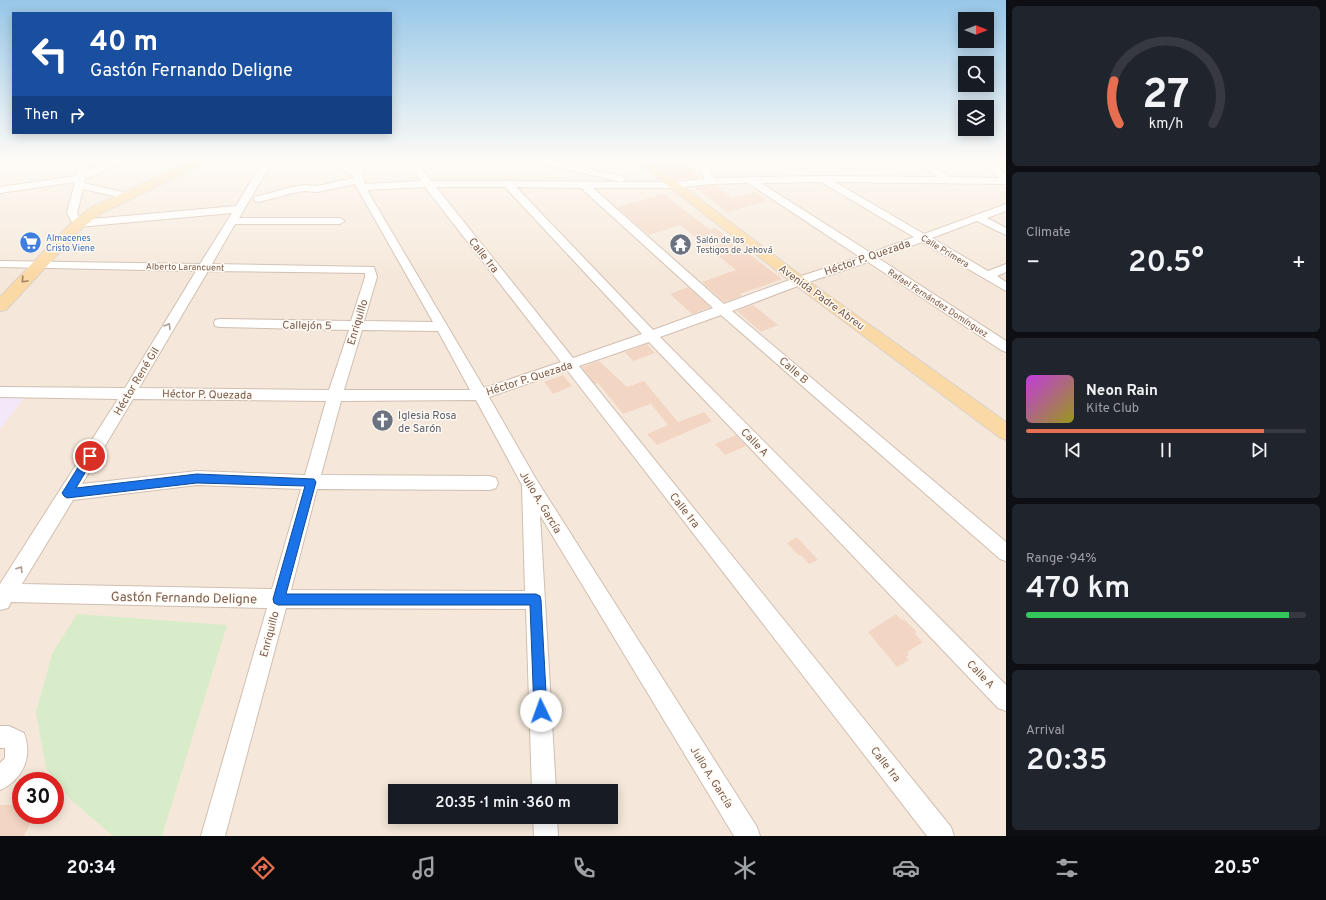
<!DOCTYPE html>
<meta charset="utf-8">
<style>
body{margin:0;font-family:Overpass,sans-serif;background:#20242c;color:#f1f3f6;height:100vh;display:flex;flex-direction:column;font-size:15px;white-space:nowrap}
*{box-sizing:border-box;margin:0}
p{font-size:13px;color:#9ea1a6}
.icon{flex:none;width:22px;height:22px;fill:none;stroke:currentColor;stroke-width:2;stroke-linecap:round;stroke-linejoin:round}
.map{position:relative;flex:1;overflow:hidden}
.panel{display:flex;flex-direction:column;gap:6px;padding:6px;background:#0d0f14;width:320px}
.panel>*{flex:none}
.top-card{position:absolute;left:12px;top:12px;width:380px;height:122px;border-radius:0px;box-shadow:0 2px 10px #0003;background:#1a4fa0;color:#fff;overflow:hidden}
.needle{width:26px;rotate:90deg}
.tools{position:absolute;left:958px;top:12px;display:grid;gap:8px}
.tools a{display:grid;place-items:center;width:36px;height:36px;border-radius:0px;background:#171b24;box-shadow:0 2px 10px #0003;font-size:20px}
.speed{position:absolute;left:12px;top:772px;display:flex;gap:8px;font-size:20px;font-weight:700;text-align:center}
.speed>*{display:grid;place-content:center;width:52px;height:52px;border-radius:50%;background:#171b24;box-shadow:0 2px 10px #0003;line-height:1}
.speed .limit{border:6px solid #d22;background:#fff;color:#111}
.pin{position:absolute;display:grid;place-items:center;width:34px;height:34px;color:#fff;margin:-17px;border:2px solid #fff;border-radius:50%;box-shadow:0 1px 4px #0007}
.me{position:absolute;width:44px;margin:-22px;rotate:357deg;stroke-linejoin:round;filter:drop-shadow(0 0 3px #0008)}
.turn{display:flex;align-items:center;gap:14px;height:84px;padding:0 12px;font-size:18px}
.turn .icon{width:52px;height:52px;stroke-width:2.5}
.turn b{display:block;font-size:28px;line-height:34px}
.then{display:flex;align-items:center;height:38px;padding:0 12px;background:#0003;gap:8px;font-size:15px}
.big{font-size:30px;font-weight:600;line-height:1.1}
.panel .card{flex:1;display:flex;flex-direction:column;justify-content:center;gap:6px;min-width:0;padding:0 14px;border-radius:6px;background:#20242c}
.panel .dial{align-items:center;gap:0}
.dial svg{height:104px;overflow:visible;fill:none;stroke:#363941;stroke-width:7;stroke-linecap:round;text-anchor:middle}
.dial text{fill:#f1f3f6;stroke:none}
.song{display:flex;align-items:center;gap:12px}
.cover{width:48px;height:48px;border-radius:6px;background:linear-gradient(135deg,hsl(290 70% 55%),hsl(60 70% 35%))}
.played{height:4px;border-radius:2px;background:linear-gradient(90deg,#e76f51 85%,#363941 85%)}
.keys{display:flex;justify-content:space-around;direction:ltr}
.heat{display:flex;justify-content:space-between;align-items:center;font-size:22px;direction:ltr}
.charge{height:6px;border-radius:3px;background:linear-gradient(90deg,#34c759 94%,#363941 0)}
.trip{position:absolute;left:388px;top:784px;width:230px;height:40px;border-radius:0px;background:#171b24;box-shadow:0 2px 10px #0003;font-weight:600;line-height:40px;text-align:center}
.tabs{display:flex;height:64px;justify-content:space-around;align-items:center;background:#090b0e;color:#9ea1a6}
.tabs .icon{width:28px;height:28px}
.tabs .on{color:#e76f51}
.tabs b{font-size:18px;color:#f1f3f6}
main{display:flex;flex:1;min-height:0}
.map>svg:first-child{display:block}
.residential{fill:#f5e8da;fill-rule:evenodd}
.education{fill:#f3e8fa}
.green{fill:#d8ecc9}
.building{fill:#f3d5c3}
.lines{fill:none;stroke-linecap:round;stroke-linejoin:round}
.minor-casing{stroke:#d1beb0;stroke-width:2}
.major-casing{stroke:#dad1cd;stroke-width:2}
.minor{fill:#fff;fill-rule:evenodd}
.major{fill:#fbd9a5;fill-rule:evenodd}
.oneway{stroke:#a18267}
.oneway2{stroke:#af9d94}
.route{fill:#1a73e8;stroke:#114b97}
.labels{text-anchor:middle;stroke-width:3;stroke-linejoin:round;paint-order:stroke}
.far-shop-label{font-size:9px;fill:#366cbe;stroke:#fffaf3;text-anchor:start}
.far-worship-label{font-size:9px;fill:#5b616d;stroke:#fffaf3;text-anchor:start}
.far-street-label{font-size:9px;fill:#7a5c4d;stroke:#fffaf3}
.street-label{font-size:11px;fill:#7a5c4d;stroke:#fffaf3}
.worship-label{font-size:11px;fill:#5b616d;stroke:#fffaf3;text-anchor:start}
.near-street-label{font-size:13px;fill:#7a5c4d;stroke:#fffaf3}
</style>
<main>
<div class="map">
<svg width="1006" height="836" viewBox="0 0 1006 836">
<rect width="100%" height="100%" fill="#fdf6ec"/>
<path class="residential" d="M0 159H1006V836H0ZM21 781H55V815H21ZM395 791H611V817H395Z"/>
<path class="education" d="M0 397H25L0 429Z"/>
<path class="green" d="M77 614 227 625 162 836H113L72 801 46 768 36 712 52 654Z"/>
<path class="building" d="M686 160 699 178 676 179 659 166Z
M715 185 732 198 756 192 768 201 727 212 695 187Z
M664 194 710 230 715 228 782 279 740 294 742 296 724 302 702 282 736 270 680 225 649 235 617 207Z
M688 287 710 307 692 314 670 294Z
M753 305 778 325 761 332 737 311Z
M647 344 655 353 633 361 625 352Z
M599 361 627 387 644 381 678 422 704 412 712 421 657 445 647 434 668 425 651 404 623 414 598 383 595 384 582 367Z
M563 375 572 386 553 394 544 382Z
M736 435 746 446 725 455 715 444Z
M797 537 818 560 809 564 801 555 799 556 787 543Z
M896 614 902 620 904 619 917 632 914 633 923 642 907 652 909 655 906 657 909 660 897 667 868 632Z
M0 805H21V815H34L24 836H0Z"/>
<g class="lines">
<defs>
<path id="minor" d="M80 159H90L87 171 116 159H128L126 161 85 179 84 183 131 194 132 196 127 199 83 189 77 213 81 220 236 206 264 159H274L239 218H340L345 221 340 224H235L212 264 374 267 377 277 364 321 433 322 355 184 317 192 304 191 293 193 259 202 255 201 254 199 255 197 292 187 304 185 317 186 354 178 353 175 345 171 338 159H348L352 167 355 169 360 159H370L362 173 365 184 421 181 406 159H416L431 181H502L506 180 510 181 621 182 532 161 530 159H546L624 177 626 179 621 182H675L705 179 694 159H704L714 178 822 176 937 177 910 159H921L951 177 999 178 977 159H987L1006 174V184L835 182 924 234 1006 204V211L987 218 1006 228V235L977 221 932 238 988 271 1006 264V272L997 276 1006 282V291L922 242 878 258 1006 341V352L1001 350 868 262 803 284 732 311 1006 542V561L1000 559 721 315 660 337 1006 685V711L998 708 649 342 579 366 951 827 954 836H927L567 370 489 397 536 479 757 827 760 836H734L540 515 556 791H532L526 609 286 608 225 836H201L267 608 11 602 8 608 0 610V584L118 399 0 397V387L125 388 196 271 0 267V261L200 264 232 213 78 227 74 226 67 213 75 182 0 193V187L76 176ZM821 182 914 237 871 253 761 183ZM748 183 860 257 795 278 724 304 593 188H675L711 184ZM425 187 561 362 484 388 367 190ZM436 187H505L642 334 573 358ZM516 187 581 188 713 308 653 330ZM208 271 365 273V277L351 321 220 319 215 320 214 323 215 326 220 327 349 330 329 390 139 388ZM362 330 438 331 470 390H344ZM133 399 326 401 305 475 197 471 82 484ZM476 400 522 485 525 591 291 590 317 489 490 490 496 488 498 483 496 478 490 476 321 475 341 401ZM197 485 301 489 272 589 22 584 73 500Z
M0 726H9L24 733C33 756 23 780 0 790V763L5 758V748H0Z
M533 817H557L558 836H534Z"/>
<path id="major" d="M196 159H211L209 161 102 213 83 227 6 310 0 311V297L73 221 92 207Z
M634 159H647L804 278 1006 422V440L999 437 794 284Z"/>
</defs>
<use href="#minor" class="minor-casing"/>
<use href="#major" class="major-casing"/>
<use href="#minor" class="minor"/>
<use href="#major" class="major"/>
</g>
<defs><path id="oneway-chevron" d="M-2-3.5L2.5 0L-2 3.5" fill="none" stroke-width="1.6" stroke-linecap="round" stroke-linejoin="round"/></defs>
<use class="oneway" href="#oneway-chevron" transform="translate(24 280) rotate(133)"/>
<g class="oneway2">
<use href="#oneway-chevron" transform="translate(168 326) rotate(-60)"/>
<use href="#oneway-chevron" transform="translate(20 569) rotate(-58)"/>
</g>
<linearGradient id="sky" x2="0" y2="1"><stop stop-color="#97c7e8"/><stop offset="0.58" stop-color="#fefbf6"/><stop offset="1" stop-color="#fefbf6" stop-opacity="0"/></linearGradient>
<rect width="1006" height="276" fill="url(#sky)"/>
<path class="route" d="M90 452 94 453 95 456 76 488 197 474 314 479 316 482 286 594H536L540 596 541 600 547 711 545 716 541 718 536 716 534 711 530 605H278L274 603 273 599 305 486 197 483 67 498 64 496 62 493 64 490 87 453Z"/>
<defs>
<symbol id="supermarket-disc" viewBox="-11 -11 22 22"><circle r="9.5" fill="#3f7fe0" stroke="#fffaf3"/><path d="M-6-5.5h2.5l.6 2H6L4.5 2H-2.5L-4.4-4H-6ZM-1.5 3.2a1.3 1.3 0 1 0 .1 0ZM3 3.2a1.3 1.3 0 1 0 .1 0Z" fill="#fff"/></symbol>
<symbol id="temple-disc" viewBox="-11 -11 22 22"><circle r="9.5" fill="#6b7280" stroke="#fffaf3"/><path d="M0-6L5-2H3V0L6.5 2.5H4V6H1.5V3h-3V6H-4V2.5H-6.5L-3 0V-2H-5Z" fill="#fff"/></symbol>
<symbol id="church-disc" viewBox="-11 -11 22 22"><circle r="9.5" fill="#6b7280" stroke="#fffaf3"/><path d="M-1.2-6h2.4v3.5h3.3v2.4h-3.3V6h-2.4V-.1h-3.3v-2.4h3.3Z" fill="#fff"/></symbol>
</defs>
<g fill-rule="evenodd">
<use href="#supermarket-disc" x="18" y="230" width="25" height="25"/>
<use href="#temple-disc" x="668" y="232" width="25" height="25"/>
<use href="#church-disc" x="370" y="408" width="25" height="25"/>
</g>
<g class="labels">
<g class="far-shop-label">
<text x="46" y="241">Almacenes<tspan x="46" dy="10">Cristo Viene</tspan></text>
</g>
<g class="far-worship-label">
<text x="696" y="243">Salón de los<tspan x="696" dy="10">Testigos de Jehová</tspan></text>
</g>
<g class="far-street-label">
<text transform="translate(945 251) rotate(31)" y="3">Calle Primera</text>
<text transform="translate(185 267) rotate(1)" y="3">Alberto Larancuent</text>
<text transform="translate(938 303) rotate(33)" y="3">Rafael Fernández Domínguez</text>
</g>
<g class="street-label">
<text transform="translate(484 255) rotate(52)" y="4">Calle 1ra</text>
<text transform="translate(867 257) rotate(-19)" y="4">Héctor P. Quezada</text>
<text transform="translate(822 297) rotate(36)" y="4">Avenida Padre Abreu</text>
<text transform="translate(357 322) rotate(-73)" y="4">Enriquillo</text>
<text transform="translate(307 325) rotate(1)" y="4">Callejón 5</text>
<text transform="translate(794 370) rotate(41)" y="4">Calle B</text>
<text transform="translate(529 378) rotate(-18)" y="4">Héctor P. Quezada</text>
<text transform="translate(136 381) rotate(-59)" y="4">Héctor René Gil</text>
<text transform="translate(207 394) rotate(1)" y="4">Héctor P. Quezada</text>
<text transform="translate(755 442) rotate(46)" y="4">Calle A</text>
<text transform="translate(541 502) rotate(59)" y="4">Julio A. García</text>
<text transform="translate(685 510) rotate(52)" y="4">Calle 1ra</text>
<text transform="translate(269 634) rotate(-75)" y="4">Enriquillo</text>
<text transform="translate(981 674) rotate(46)" y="4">Calle A</text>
<text transform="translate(886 764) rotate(52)" y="4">Calle 1ra</text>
<text transform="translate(712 777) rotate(58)" y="4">Julio A. García</text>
</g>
<g class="worship-label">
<text x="398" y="419">Iglesia Rosa<tspan x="398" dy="13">de Sarón</tspan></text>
</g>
<g class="near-street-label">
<text transform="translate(184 597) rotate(1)" y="5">Gastón Fernando Deligne</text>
</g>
</g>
</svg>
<div class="tools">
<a><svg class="needle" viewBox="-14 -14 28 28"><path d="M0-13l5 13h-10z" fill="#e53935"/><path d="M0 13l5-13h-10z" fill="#9ea1a6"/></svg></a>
<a><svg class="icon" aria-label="search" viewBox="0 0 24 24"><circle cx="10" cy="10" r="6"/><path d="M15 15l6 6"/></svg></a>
<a><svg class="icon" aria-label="layers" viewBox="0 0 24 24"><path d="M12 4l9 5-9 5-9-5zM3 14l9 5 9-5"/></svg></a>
</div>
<div class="speed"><div class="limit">30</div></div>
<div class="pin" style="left:90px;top:456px;background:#d93025"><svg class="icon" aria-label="arrive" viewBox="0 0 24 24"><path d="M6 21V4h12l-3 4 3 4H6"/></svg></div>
<svg class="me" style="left:541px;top:711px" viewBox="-20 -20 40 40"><circle r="19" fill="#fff"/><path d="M0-13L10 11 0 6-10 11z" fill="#1a73e8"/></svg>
<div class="trip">20:35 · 1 min · 360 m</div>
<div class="top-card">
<div class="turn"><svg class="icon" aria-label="left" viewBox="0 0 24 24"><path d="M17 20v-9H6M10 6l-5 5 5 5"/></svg><div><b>40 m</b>Gastón Fernando Deligne</div></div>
<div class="then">Then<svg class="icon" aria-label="right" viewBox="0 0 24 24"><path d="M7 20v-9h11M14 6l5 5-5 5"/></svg></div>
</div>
</div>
<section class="panel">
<div class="card dial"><svg viewBox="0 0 100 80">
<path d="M14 69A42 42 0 1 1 86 69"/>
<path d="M14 69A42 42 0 0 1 10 36" stroke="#e76f51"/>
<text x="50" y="56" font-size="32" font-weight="700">27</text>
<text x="50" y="72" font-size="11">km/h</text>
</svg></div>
<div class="card"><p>Climate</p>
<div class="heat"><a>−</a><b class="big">20.5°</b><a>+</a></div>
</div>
<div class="card">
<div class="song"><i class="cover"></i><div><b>Neon Rain</b><p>Kite Club</p></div></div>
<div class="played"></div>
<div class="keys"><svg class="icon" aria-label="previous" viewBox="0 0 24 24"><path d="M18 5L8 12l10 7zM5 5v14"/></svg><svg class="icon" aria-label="pause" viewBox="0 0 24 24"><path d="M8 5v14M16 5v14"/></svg><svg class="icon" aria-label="next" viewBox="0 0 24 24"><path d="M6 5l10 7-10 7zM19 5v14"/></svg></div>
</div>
<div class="card"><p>Range · 94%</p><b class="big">470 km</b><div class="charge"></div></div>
<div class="card"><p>Arrival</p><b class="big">20:35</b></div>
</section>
</main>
<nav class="tabs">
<b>20:34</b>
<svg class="icon on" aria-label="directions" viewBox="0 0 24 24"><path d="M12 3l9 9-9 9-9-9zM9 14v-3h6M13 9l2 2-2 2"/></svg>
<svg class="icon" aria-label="music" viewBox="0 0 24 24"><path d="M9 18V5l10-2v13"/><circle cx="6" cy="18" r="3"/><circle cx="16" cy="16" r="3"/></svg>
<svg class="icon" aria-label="phone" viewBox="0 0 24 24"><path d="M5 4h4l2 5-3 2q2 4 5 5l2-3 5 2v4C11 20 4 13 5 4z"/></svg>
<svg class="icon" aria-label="climate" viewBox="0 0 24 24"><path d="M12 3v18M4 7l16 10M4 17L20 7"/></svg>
<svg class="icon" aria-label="car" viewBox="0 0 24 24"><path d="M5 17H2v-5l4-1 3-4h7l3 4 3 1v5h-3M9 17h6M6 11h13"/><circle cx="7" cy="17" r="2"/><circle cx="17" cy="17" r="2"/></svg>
<svg class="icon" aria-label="filters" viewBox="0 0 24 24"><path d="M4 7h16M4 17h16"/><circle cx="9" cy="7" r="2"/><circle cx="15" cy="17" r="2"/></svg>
<b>20.5°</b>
</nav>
